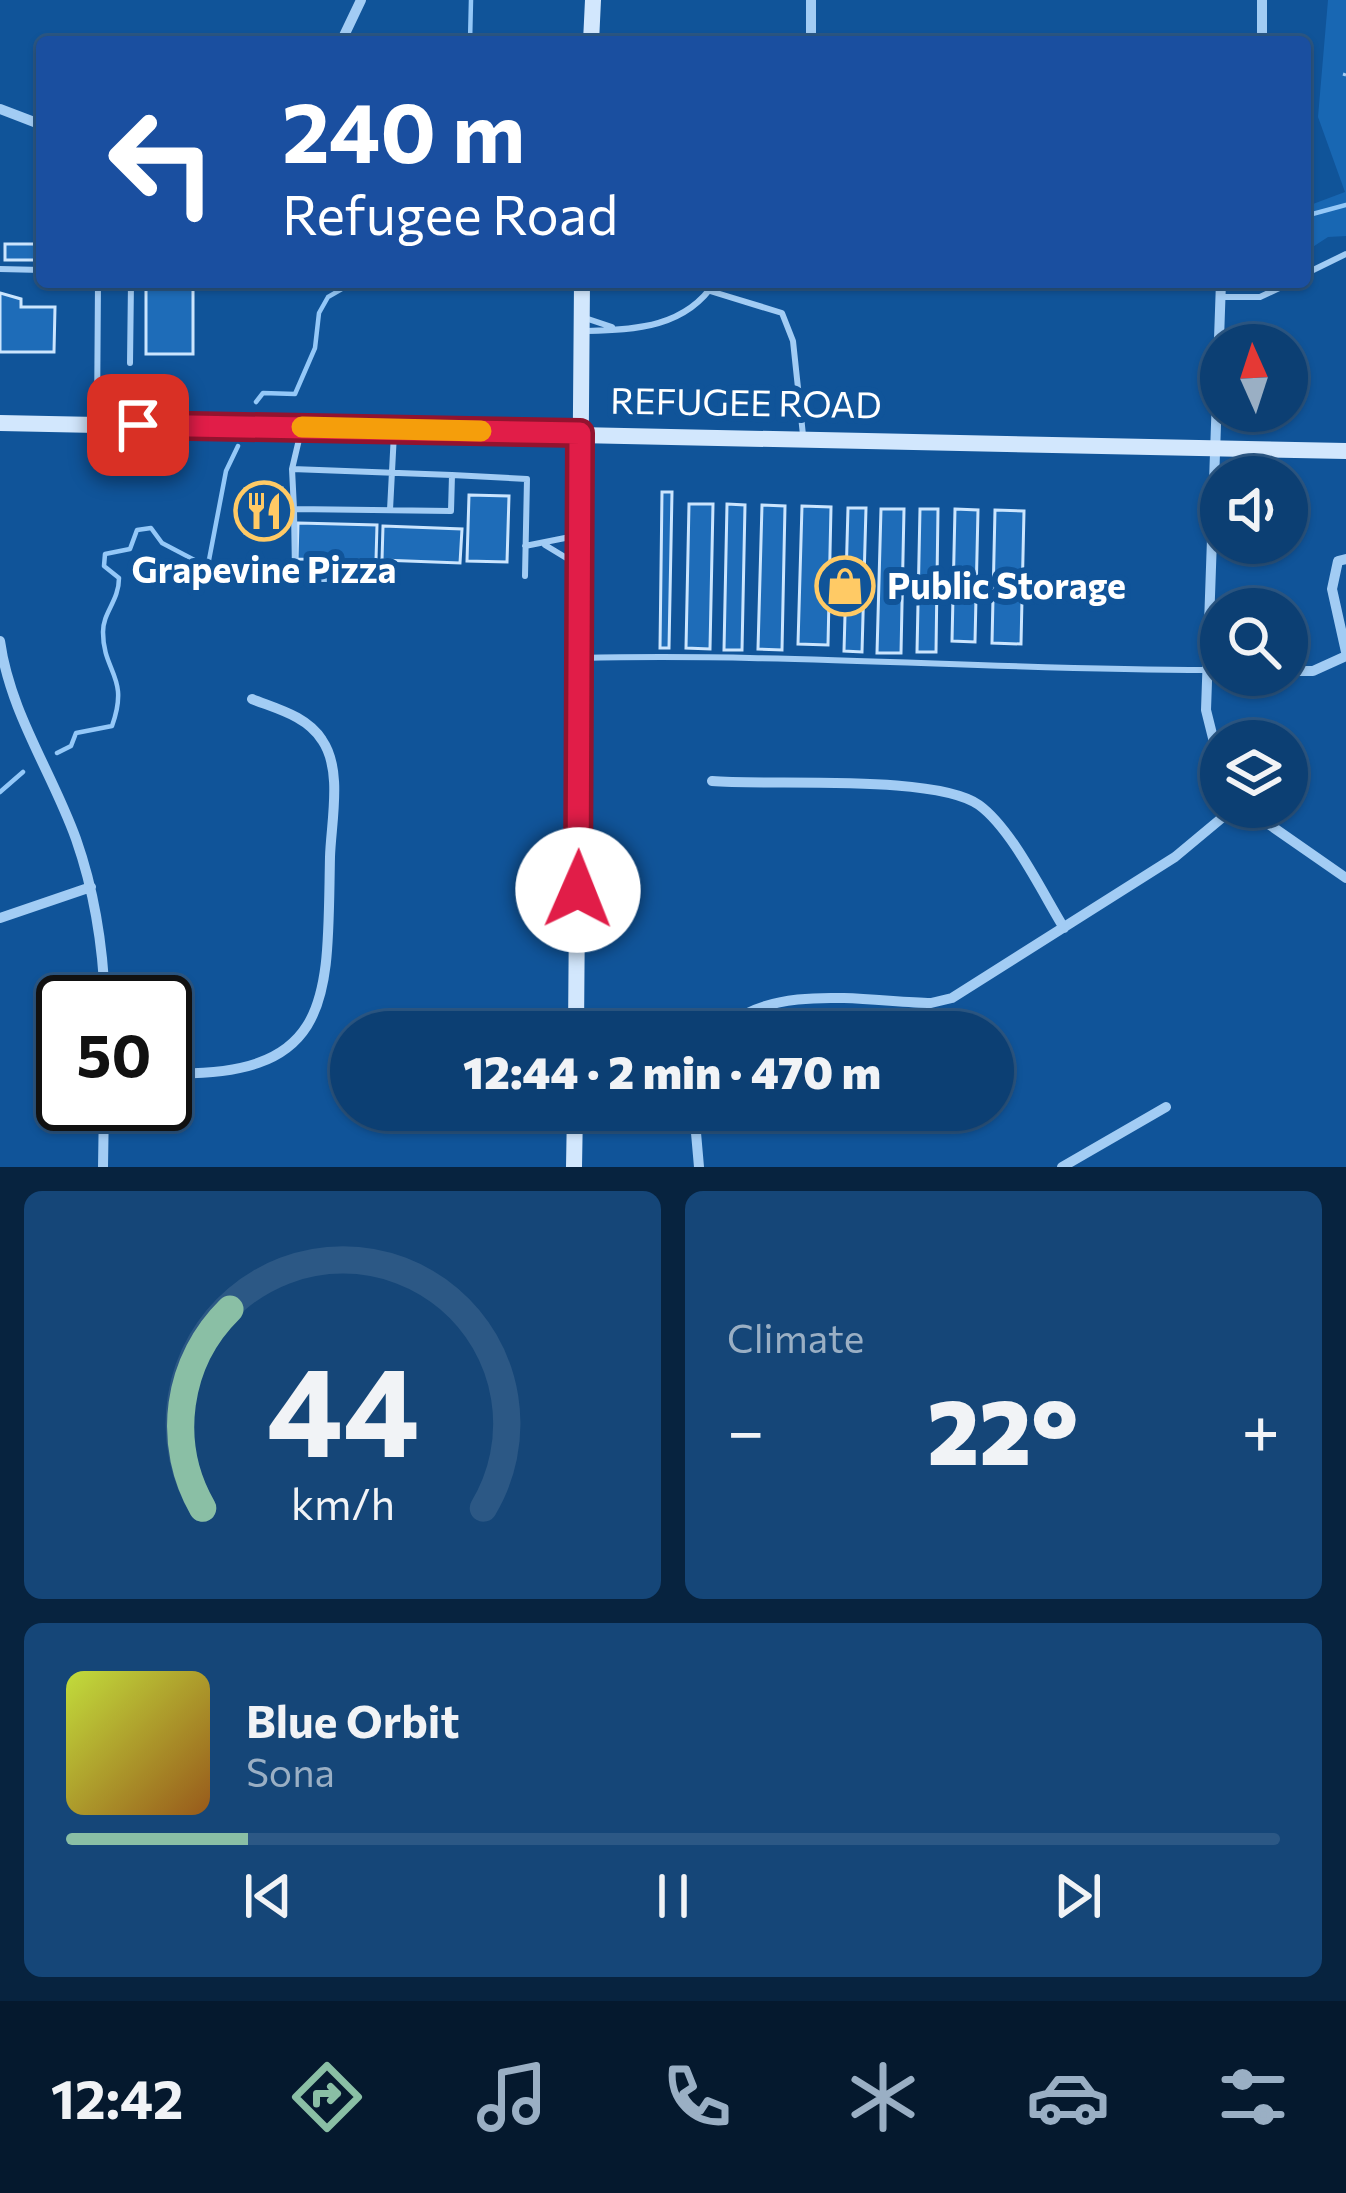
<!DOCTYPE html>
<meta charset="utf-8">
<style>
body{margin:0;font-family:Commissioner,sans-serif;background:#154678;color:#f1f3f6;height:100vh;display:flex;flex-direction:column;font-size:45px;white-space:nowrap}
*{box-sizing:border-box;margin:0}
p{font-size:39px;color:#9aafc4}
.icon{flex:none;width:66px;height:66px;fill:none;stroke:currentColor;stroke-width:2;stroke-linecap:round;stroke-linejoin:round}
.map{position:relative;height:1167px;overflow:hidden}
.panel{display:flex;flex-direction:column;gap:24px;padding:24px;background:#07233f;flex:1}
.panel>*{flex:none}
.hud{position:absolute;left:36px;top:36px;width:1275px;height:252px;border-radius:12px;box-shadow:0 3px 9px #0004,0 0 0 3px #2c5885;background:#1a4fa0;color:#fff;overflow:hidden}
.needle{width:78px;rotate:357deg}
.tools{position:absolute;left:1200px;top:324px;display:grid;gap:24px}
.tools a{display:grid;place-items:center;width:108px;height:108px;border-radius:50%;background:#0c3f73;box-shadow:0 3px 9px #0004,0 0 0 3px #2c5885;font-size:60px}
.speed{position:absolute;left:36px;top:975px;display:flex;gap:24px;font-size:60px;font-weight:700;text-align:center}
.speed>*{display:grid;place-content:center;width:156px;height:156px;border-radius:50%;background:#0c3f73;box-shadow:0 3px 9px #0004,0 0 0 3px #2c5885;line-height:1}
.speed .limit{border:6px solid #111;border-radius:18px;background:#fff;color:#111}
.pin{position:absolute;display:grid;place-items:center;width:102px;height:102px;color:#fff;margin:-51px;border-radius:24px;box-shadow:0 6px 18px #0006}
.me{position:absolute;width:132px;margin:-66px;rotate:1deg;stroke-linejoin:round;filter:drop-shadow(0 0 9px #0008)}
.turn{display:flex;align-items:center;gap:42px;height:252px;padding:0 48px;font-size:54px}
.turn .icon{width:156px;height:156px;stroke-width:2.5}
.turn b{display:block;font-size:84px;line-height:102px}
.big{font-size:90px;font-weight:800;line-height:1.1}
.panel .widget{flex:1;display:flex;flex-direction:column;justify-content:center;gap:18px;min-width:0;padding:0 42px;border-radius:18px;background:#154678}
.panel .dial{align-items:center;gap:0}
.dial svg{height:312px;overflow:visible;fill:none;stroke:#2c5885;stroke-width:7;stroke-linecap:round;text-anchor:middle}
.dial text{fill:#f1f3f6;stroke:none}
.song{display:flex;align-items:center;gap:36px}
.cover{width:144px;height:144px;border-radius:18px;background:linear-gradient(135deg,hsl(70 70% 55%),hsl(30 70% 35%))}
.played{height:12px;border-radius:6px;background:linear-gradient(90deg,#8abfa5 15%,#2c5885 15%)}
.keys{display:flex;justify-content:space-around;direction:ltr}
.heat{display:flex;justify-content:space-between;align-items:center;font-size:66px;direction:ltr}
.panel .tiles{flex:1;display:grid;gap:24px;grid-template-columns:1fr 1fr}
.widget:last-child{grid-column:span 2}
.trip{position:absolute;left:330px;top:1011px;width:684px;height:120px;border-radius:60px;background:#0c3f73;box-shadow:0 3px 9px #0004,0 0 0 3px #2c5885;font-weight:800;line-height:120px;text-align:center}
.menu{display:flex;height:192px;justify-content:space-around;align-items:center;background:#05192e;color:#9aafc4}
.menu .icon{width:84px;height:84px}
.menu .selected{color:#8abfa5}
.menu b{font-size:54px;color:#f1f3f6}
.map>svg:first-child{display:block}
.green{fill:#1867b3}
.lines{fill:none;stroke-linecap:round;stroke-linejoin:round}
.stream{stroke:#94c8f8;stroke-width:4.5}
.building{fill:#1e6cb8;stroke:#cbe5fe;stroke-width:3}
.path{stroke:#a2ccf4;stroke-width:3;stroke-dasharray:6 9;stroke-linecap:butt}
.lane{stroke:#a2ccf4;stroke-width:6}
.street{stroke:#a2ccf4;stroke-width:10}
.secondary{stroke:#d2e7fd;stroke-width:16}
.route-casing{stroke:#92132f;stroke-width:30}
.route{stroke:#e11d48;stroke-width:21}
.slow{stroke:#f59e0b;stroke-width:21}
.labels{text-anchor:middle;stroke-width:12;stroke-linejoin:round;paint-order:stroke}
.street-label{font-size:36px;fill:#fff;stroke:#105499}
.poi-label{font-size:36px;font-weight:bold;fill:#fff;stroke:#105499}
</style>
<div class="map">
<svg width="1346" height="1167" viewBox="0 0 1346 1167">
<rect width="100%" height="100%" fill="#105499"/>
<path class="green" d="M1328 0H1346V236L1328 237 1305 252V207L1345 192 1318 117Z"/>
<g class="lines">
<path class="stream" d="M470 42 471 0
M1305 216 1346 205
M256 402 263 393 295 394 315 348 319 313 328 297 354 282
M57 753 71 746 76 733 112 726C130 676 103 673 103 632 103 612 119 601 119 578L104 566 105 554 130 549 137 530 151 528 162 543 202 564 209 560 226 471 238 446
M0 792 23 772"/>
</g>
<path class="building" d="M5 244H42V267L39 260H5Z
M146 282H193V354H146Z
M0 293 21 299V307H55L54 352H0Z
M282 488V533H245V489Z
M662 492H672L669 648H660Z
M469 495 509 496 507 562 467 561Z
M689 504H713L710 649 686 648Z
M727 504 745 505 742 650H724Z
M762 505 785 506 782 650 758 649Z
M802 506 831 507 828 645 798 644Z
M848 508H866L862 652 844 651Z
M881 509H904L901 653H877Z
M920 509H938L936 652H917Z
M955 509 978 510 975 642 952 641Z
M995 510 1024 511 1021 644 992 643Z
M298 523 377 525 376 560 297 559Z
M383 526 462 529 460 563 382 560Z"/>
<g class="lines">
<path class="path" d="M1343 74 1346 75"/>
<path class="lane" d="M0 269 42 270
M1305 274 1346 254
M710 291 782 313 793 341 803 435
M1221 297H1260L1292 282
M582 317 612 327
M587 331C636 330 686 327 715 282
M130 363 131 282
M97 421 98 282
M301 431 292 469 294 509 451 511 452 475 527 479 525 576
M292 469 452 475
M294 509 295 574 301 579H367
M390 510 394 433
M545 545 578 565
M525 546 575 536
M581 658C790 653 999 670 1207 670"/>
<path class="street" d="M341 42 361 0
M811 42V0
M1262 42V0
M0 109 42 125
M1346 559 1338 561 1332 589 1346 652
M0 641C10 713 52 772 76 839 95 893 103 945 105 1002
M1287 671H1313L1346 656
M1221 770 1206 710 1221 282
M712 781C773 786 935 774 979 805 1012 829 1043 894 1064 928
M1244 807 1346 878
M0 918 91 887
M722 1032C769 981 869 1002 931 1003L952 998 1175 857 1235 807
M165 1073C337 1079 327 995 330 857 331 822 343 770 322 740 307 716 277 709 252 699
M694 1110 699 1167
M103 1167 104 1104
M1062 1167 1166 1107"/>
<path class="secondary" d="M591 42 593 0
M0 423 1346 451
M576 1032 582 282
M574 1167 575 1110"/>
</g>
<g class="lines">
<defs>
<path id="route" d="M138 425 580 433 578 890"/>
</defs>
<use href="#route" class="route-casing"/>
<use href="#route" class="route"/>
<path class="slow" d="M302 427 481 431"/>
</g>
<defs>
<symbol id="restaurant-ring" viewBox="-11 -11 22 22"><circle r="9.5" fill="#105499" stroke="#ffca65" stroke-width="1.5"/><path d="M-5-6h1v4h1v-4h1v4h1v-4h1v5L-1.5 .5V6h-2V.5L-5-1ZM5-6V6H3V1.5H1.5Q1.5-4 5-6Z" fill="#ffca65"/></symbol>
<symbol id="shop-ring" viewBox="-11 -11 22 22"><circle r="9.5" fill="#105499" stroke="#ffca65" stroke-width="1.5"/><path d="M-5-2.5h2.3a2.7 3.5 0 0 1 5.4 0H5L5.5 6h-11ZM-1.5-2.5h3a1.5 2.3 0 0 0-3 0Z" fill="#ffca65"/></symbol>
</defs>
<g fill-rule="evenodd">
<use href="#restaurant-ring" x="231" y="478" width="66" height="66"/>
<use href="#shop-ring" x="812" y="553" width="66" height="66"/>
</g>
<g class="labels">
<g class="street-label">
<text transform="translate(746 403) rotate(1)" y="13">REFUGEE ROAD</text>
</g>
<g class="poi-label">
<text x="264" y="583">Grapevine Pizza</text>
<text x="887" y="599" text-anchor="start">Public Storage</text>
</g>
</g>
</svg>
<div class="tools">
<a><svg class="needle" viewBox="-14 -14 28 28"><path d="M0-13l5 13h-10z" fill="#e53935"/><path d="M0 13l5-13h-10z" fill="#9aafc4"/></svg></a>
<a><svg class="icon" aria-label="sound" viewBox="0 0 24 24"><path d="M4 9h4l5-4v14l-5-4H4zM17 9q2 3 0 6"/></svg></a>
<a><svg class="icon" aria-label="search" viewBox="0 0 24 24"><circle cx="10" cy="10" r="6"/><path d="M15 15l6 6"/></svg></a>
<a><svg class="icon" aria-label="layers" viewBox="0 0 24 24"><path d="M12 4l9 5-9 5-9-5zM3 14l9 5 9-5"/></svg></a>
</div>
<div class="speed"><div class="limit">50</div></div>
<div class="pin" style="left:138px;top:425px;background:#d93025"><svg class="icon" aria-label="arrive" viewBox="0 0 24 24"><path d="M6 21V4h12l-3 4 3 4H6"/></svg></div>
<svg class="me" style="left:578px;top:890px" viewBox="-20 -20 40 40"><circle r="19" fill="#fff"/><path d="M0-13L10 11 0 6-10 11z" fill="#e11d48"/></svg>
<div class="trip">12:44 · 2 min · 470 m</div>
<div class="hud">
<div class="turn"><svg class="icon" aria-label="left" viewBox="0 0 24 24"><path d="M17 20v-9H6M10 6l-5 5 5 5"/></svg><div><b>240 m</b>Refugee Road</div></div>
</div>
</div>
<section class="panel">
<div class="tiles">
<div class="widget dial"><svg viewBox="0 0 100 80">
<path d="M14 69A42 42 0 1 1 86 69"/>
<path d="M14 69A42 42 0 0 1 21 18" stroke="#8abfa5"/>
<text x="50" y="56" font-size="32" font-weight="700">44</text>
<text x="50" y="72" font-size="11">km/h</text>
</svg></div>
<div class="widget"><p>Climate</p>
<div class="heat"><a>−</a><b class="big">22°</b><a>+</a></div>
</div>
<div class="widget">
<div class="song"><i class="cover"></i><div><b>Blue Orbit</b><p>Sona</p></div></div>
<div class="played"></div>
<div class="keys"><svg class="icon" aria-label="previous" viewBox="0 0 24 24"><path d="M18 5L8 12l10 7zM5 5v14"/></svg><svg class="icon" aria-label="pause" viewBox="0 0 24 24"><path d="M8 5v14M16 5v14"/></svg><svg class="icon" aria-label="next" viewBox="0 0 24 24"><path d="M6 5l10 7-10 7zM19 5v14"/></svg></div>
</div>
</div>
</section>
<nav class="menu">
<b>12:42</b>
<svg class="icon selected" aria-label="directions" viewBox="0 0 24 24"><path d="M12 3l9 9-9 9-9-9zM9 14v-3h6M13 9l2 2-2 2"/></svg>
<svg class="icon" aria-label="music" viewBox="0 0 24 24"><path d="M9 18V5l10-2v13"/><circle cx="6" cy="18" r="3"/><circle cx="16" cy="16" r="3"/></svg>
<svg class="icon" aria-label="phone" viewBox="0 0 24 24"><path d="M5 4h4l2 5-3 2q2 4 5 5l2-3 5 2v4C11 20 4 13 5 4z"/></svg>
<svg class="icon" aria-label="climate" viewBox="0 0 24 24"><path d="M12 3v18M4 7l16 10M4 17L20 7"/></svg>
<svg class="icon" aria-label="car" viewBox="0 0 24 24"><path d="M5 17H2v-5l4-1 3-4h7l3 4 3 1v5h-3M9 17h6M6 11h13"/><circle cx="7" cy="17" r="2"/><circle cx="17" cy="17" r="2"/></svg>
<svg class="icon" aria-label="filters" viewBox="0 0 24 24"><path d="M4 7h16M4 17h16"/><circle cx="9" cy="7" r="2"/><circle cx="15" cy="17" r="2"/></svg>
</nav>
